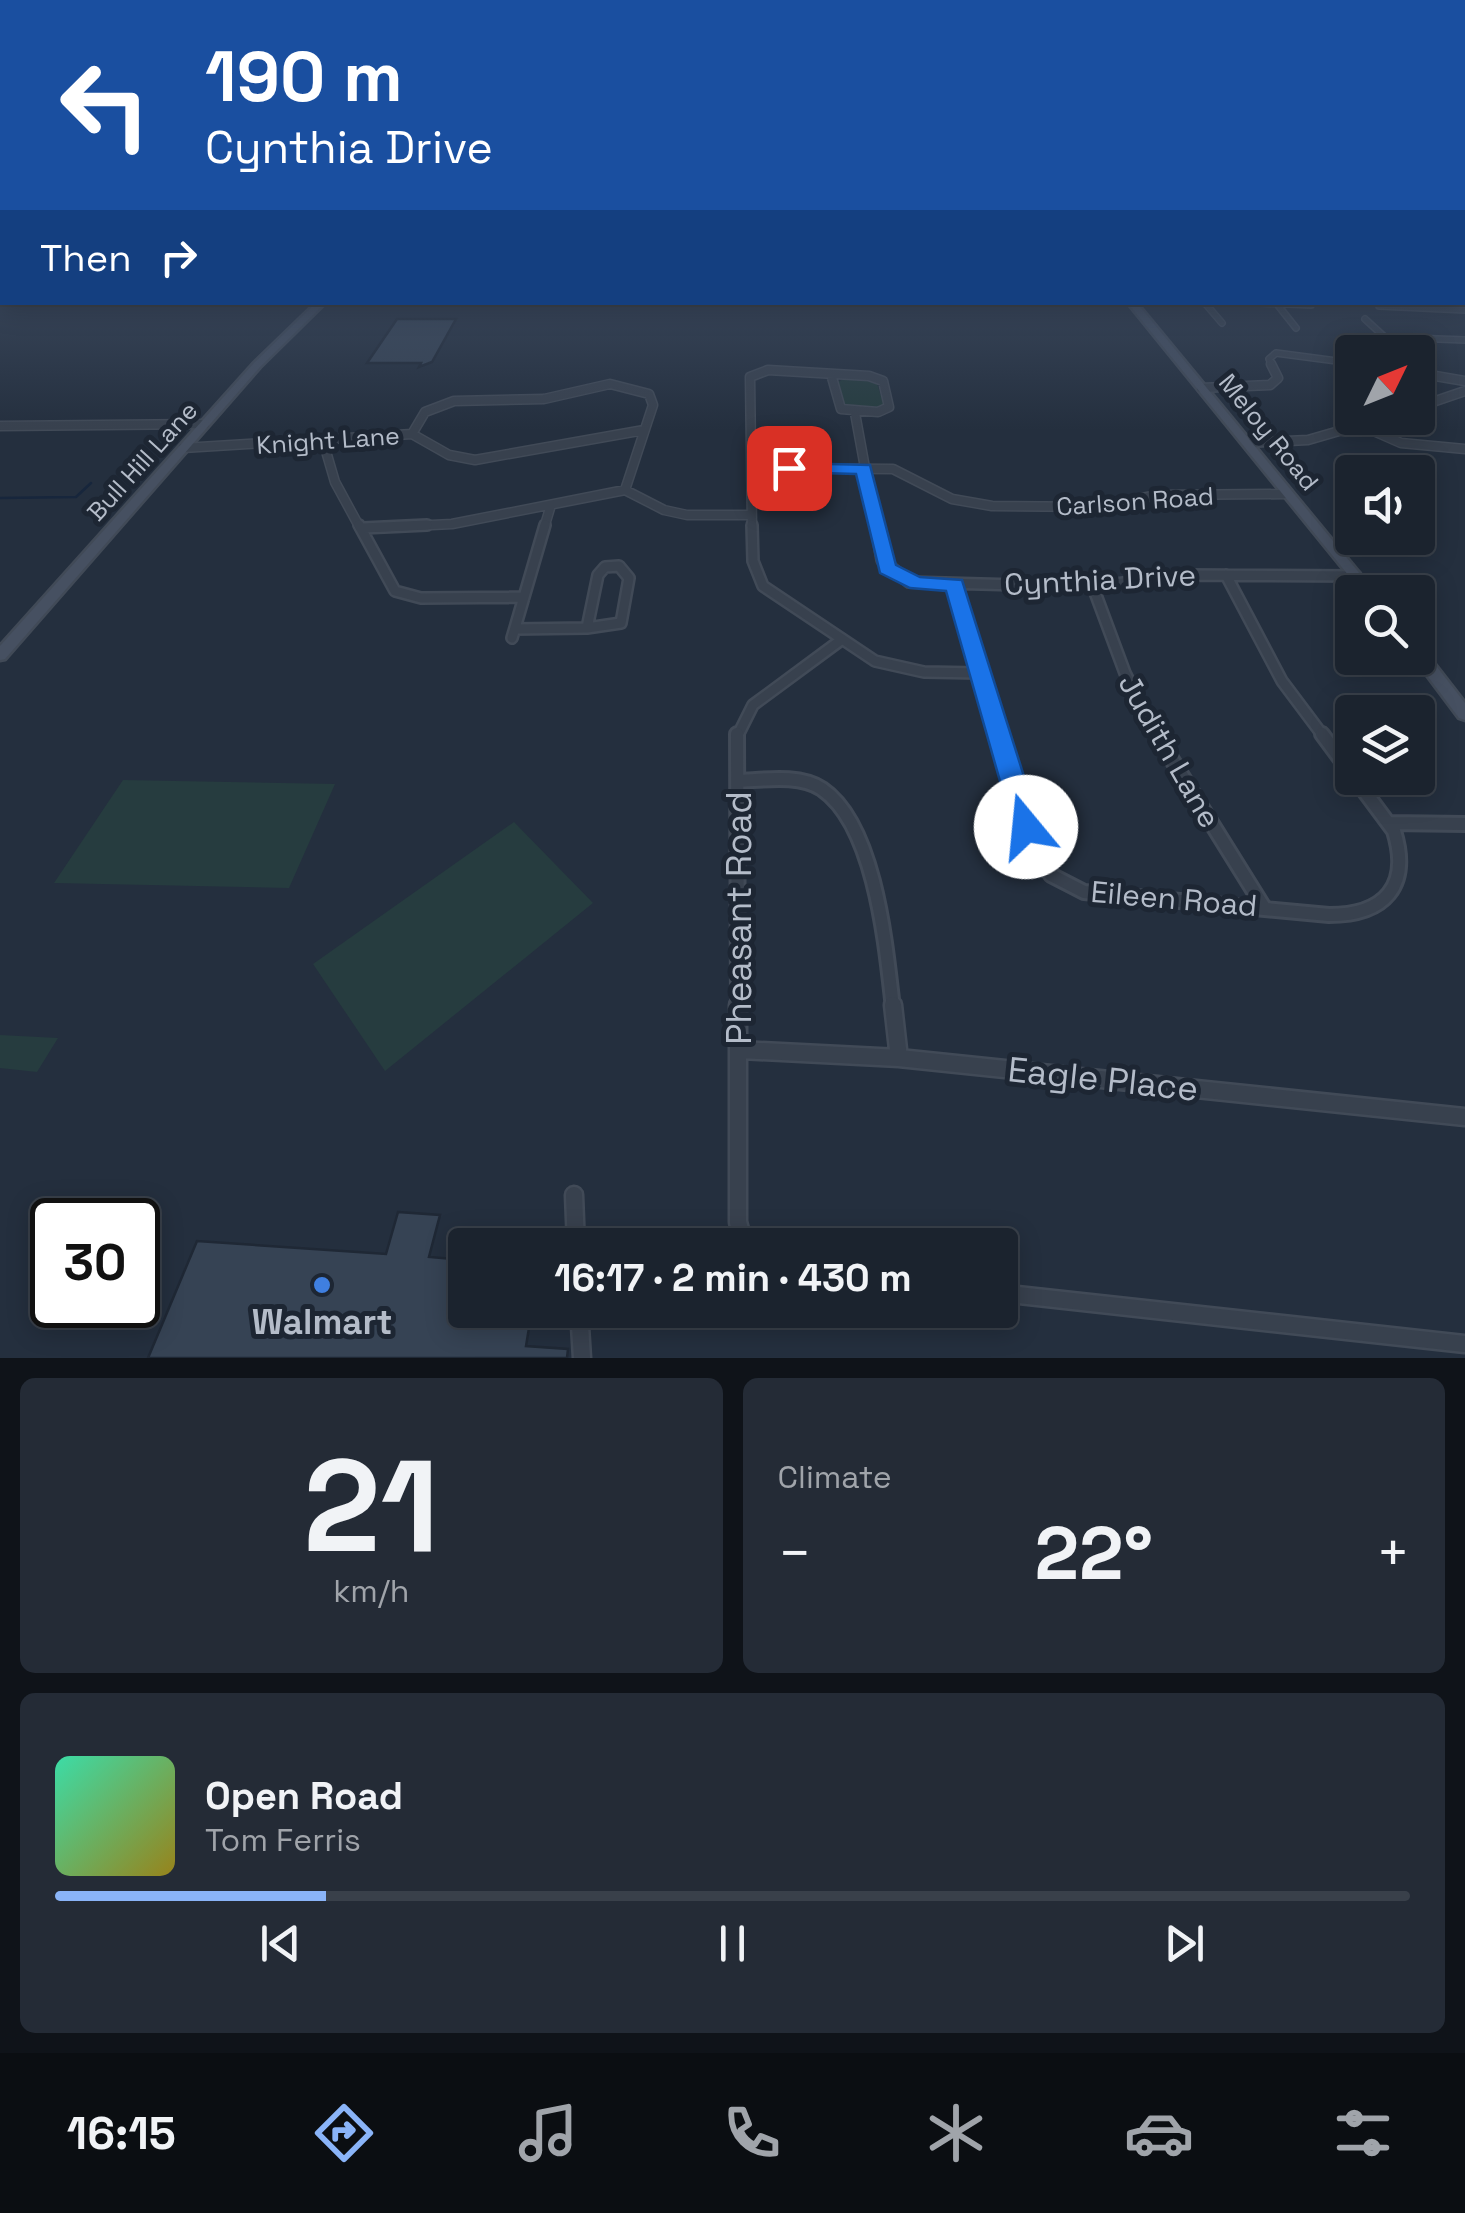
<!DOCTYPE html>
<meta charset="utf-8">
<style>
body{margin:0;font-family:"Space Grotesk",sans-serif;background:#242b36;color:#f1f3f6;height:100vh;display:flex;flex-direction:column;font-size:38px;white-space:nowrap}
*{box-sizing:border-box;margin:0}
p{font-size:32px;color:#a0a4aa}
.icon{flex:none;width:55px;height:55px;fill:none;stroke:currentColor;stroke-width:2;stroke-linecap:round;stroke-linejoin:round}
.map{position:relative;height:1358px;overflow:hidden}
.side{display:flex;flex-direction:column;gap:20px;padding:20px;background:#0f1319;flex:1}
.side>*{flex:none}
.hud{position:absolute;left:0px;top:0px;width:1465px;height:305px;box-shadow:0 5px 25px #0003,0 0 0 2px #39404a;background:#1a4fa0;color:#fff;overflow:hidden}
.needle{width:65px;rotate:47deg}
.fabs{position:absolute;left:1335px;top:335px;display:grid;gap:20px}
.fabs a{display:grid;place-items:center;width:100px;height:100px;border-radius:10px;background:#1b232e;box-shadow:0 5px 25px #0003,0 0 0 2px #39404a;font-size:50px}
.speed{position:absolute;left:30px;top:1198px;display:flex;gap:20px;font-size:50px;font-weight:700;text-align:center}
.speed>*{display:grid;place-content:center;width:130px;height:130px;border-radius:50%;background:#1b232e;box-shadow:0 5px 25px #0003,0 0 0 2px #39404a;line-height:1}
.speed .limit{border:5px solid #111;border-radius:15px;background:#fff;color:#111}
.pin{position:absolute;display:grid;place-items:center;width:85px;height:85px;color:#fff;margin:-42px;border-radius:20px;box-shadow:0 5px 15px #0006}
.me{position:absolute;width:110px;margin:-55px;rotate:343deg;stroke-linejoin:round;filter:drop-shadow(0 0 8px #0008)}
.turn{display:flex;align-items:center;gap:35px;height:210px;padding:0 40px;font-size:45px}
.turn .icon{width:130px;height:130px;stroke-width:2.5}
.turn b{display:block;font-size:70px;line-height:85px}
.then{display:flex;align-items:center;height:95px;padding:0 40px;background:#0003;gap:20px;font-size:38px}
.big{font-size:75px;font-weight:600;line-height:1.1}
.side .widget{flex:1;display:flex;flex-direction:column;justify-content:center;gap:15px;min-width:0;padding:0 35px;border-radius:15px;background:#242b36}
.side .dial{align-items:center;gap:0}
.dial b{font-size:130px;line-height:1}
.song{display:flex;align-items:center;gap:30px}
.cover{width:120px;height:120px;border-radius:15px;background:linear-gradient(135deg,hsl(160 70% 55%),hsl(50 70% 35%))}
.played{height:10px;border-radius:5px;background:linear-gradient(90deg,#8ab4f8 20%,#39404a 20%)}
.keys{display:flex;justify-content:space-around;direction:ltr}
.heat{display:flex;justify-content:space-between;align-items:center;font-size:55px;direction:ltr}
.side .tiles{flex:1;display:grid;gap:20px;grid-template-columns:1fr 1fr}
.widget:last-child{grid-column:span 2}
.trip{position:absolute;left:448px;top:1228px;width:570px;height:100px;border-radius:10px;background:#1b232e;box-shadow:0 5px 25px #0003,0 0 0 2px #39404a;font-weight:600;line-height:100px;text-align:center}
.tab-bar{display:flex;height:160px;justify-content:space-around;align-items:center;background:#0b0e12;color:#a0a4aa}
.tab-bar .icon{width:70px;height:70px}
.tab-bar .active{color:#8ab4f8}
.tab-bar b{font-size:45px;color:#f1f3f6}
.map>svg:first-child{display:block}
.green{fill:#263c3f}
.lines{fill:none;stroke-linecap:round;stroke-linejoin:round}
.stream{stroke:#17263c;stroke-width:2.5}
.building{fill:#364354;stroke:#1f2835;stroke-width:2.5}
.minor-far4-casing{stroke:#414a57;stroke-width:8}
.minor-far3-casing{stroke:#414a57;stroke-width:11}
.minor-far2-casing{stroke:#414a57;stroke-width:14}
.minor-far1-casing{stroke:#414a57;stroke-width:18}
.minor-casing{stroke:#414a57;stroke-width:21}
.secondary-casing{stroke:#414a57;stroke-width:5}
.minor-far4{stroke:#38414e;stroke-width:5}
.minor-far3{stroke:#38414e;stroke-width:8}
.minor-far2{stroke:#38414e;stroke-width:9}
.minor-far1{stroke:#38414e;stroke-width:12}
.minor{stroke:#38414e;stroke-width:16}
.secondary{fill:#465061;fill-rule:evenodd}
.route{fill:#1a73e8;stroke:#114b97;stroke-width:2.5}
.shop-dot{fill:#3f7fe0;stroke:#1d2633;stroke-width:4}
.labels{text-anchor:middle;stroke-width:10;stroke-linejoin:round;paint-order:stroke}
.far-street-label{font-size:25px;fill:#b4bcc9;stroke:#1d2633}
.street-label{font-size:30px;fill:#b4bcc9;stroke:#1d2633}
.near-street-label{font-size:35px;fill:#b4bcc9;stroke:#1d2633}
.near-poi-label{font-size:35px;font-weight:bold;fill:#b4bcc9;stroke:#1d2633}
</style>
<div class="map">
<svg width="1465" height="1358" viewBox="0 0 1465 1358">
<rect width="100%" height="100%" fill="#242f3e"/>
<path class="green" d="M847 377 876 380 884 406 873 410 842 405 838 382Z
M123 780 335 784 289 888 54 883Z
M514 822 593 903 385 1071 313 964Z
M0 1035 58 1038 37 1072 0 1068Z"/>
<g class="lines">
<path class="stream" d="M0 498 76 497 91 483"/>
</g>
<path class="building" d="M397 319H456L432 362 419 367 421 363H367Z
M398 1212 440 1215 429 1257 465 1260V1310H532L526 1346 568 1349 567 1358H148L197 1241 386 1254Z"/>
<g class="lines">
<defs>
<path id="minor-far4" d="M1204 302 1222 323
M1237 302 1311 305
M1277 304 1296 328
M1379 306 1465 310
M1365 319 1401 352
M1385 337 1465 340
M1272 366 1269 359 1276 353 1352 363"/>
<path id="minor-far3" d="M1418 373 1465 381
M1201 388 1270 385 1278 378 1271 364
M1418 407 1465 391
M855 413 876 528
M1360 425 1401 443 1465 449
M0 426 205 424
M412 434 425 412 454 401 544 399 610 384 649 394 653 405 625 490
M323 441 335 482 360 528
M1247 443 1308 440 1384 418
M183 448 412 434 449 455 475 460 644 430
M752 468 893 469 952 499 992 506 1100 507 1157 495 1287 494
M371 528 452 524 625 490 664 510 687 515H751
M544 528 551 505
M752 528 750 377 768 370 869 376 883 381 889 407 878 412 841 409 831 374"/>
<path id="minor-far2" d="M359 525 395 591 421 598 524 597
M752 525 753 561 763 586 875 661 924 672 979 673
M876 525 882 560 909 582 1093 587 1184 575 1356 576
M363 528 427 525
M619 566 629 578 621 623 587 628 598 575 605 567Z
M1226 575 1282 681 1324 737
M955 585 1000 737
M1093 587 1125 673 1157 737
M515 629 587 628
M512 638 545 525
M737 737 753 705 841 640"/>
<path id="minor-far1" d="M737 734 738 1008
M999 734 1027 827 1051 875 1084 892 1329 915C1385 915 1411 886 1394 831L1322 734
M1156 734 1263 906
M738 781C764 780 799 774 822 789 876 826 886 948 893 1008
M1389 823 1465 824"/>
<path id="minor" d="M738 1005V1222L744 1245
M893 1005 899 1058
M740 1050 899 1058 1465 1117
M574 1195 576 1245
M1000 1293 1465 1344
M579 1310 582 1358"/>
<path id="secondary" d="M317 302H326L260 367 5 659 0 660V646L254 363Z
M1127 302H1136L1375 592H1362Z
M1418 648 1423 649 1465 703V720L1459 718 1414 658H1418Z"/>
</defs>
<use href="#minor-far4" class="minor-far4-casing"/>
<use href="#minor-far3" class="minor-far3-casing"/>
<use href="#minor-far2" class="minor-far2-casing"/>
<use href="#minor-far1" class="minor-far1-casing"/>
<use href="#minor" class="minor-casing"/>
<use href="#secondary" class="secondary-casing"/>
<use href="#minor-far4" class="minor-far4"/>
<use href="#minor-far3" class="minor-far3"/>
<use href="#minor-far2" class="minor-far2"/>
<use href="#minor-far1" class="minor-far1"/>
<use href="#minor" class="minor"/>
<use href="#secondary" class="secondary"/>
</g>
<linearGradient id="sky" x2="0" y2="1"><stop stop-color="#141a22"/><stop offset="0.56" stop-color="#3f4d63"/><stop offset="1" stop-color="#3f4d63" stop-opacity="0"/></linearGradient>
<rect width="1465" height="430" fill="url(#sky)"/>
<path class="route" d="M789 463 870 465 896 565 920 577 962 580 1040 827 1036 835H1017L1013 827 946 591 910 588 880 573 856 474 783 472V465Z"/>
<circle class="shop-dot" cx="322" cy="1285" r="10"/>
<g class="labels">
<g class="far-street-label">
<text transform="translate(1269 432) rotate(51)" y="9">Meloy Road</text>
<text transform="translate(328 440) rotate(-4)" y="9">Knight Lane</text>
<text transform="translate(142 461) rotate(-48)" y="9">Bull Hill Lane</text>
<text transform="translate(1135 501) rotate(-4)" y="9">Carlson Road</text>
</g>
<g class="street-label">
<text transform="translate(1100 580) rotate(-3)" y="10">Cynthia Drive</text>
<text transform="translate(1169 751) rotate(60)" y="10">Judith Lane</text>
<text transform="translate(1174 899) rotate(5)" y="10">Eileen Road</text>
</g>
<g class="near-street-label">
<text transform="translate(739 918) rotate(-90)" y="12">Pheasant Road</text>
<text transform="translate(1103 1079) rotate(6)" y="12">Eagle Place</text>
</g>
<g class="near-poi-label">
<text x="322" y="1334">Walmart</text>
</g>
</g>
</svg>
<div class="fabs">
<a><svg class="needle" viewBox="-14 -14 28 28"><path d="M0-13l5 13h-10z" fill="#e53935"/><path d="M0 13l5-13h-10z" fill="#a0a4aa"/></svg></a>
<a><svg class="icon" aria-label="sound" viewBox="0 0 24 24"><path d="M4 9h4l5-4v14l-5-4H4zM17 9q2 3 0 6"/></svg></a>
<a><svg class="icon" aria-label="search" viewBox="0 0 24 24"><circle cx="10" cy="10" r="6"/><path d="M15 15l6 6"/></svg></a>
<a><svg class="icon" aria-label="layers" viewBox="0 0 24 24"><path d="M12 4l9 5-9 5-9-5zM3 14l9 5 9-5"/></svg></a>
</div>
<div class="speed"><div class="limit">30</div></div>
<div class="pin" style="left:789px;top:468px;background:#d93025"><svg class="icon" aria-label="arrive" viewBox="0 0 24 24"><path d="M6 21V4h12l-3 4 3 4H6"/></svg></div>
<svg class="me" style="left:1026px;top:827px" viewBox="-20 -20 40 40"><circle r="19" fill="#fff"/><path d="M0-13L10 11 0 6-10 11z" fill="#1a73e8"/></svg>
<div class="trip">16:17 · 2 min · 430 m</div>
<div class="hud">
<div class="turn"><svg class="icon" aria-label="left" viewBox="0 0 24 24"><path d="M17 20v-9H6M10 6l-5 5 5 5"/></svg><div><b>190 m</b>Cynthia Drive</div></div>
<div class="then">Then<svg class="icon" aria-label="right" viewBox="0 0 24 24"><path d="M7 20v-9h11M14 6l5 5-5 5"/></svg></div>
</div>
</div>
<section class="side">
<div class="tiles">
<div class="widget dial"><b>21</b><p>km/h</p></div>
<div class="widget"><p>Climate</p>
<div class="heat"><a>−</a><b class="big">22°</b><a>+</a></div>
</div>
<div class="widget">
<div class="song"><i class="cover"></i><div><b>Open Road</b><p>Tom Ferris</p></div></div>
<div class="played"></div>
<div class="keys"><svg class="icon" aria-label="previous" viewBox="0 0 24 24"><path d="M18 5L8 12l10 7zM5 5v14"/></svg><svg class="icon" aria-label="pause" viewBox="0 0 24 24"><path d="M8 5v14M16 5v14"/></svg><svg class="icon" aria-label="next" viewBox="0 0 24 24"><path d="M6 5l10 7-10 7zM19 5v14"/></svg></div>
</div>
</div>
</section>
<nav class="tab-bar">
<b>16:15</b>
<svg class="icon active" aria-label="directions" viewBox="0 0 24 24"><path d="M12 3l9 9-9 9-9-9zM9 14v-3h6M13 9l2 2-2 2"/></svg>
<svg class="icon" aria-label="music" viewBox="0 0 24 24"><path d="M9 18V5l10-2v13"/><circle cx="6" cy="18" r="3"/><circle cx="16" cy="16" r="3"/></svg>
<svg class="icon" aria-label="phone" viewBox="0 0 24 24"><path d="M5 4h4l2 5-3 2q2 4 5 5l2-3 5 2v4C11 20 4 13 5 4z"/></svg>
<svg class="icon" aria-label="climate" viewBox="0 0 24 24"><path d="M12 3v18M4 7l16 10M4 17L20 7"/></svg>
<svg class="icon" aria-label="car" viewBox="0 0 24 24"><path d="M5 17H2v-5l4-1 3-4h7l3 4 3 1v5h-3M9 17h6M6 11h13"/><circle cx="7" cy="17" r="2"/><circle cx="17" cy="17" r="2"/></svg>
<svg class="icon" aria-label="filters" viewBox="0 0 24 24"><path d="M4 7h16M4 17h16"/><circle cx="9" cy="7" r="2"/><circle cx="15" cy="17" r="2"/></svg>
</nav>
